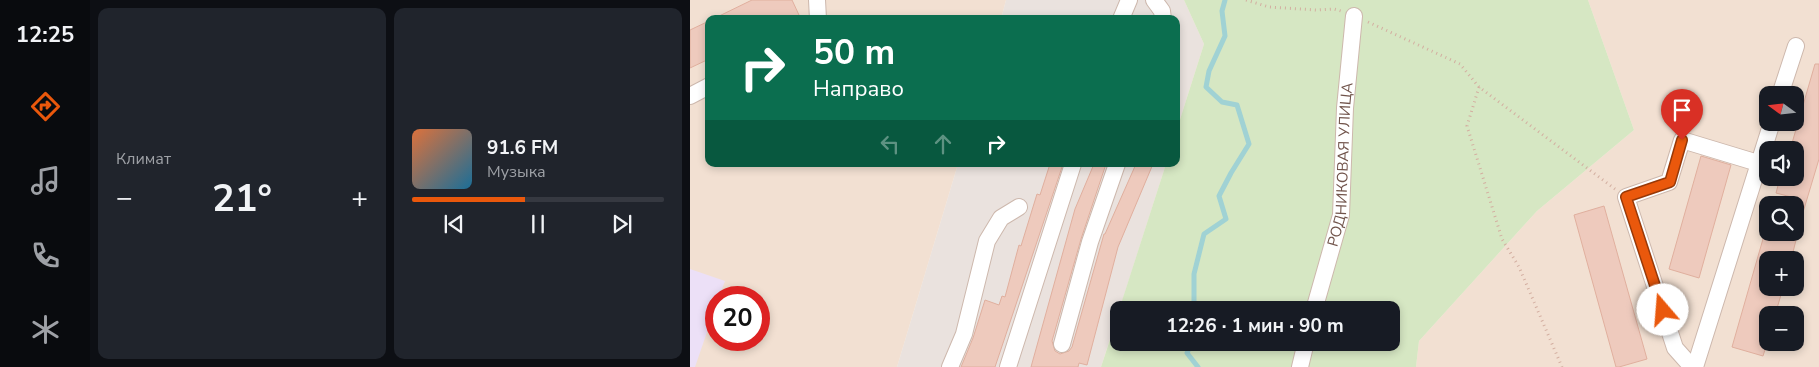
<!DOCTYPE html>
<html lang="ru">
<meta charset="utf-8">
<style>
body{margin:0;font-family:"Nunito Sans",sans-serif;background:#20242c;color:#f1f3f6;height:100vh;display:flex;flex-direction:column;font-size:19px;white-space:nowrap}
*{box-sizing:border-box;margin:0}
p{font-size:16px;color:#9ea1a6}
.icon{flex:none;width:28px;height:28px;fill:none;stroke:currentColor;stroke-width:2;stroke-linecap:round;stroke-linejoin:round}
.map{position:relative;flex:1;overflow:hidden}
.side{display:flex;flex-direction:column;gap:8px;padding:8px;background:#0d0f14;width:600px}
.side>*{flex:none}
.hud{position:absolute;left:15px;top:15px;width:475px;height:152px;border-radius:10px;box-shadow:0 2px 8px #0003;background:#0b6e4f;color:#fff;overflow:hidden}
.needle{width:32px;rotate:285deg}
.fabs{position:absolute;left:1069px;top:86px;display:grid;gap:10px}
.fabs a{display:grid;place-items:center;width:45px;height:45px;border-radius:10px;background:#171b24;box-shadow:0 2px 8px #0003;font-size:25px}
.speed{position:absolute;left:15px;top:286px;display:flex;gap:10px;font-size:25px;font-weight:700;text-align:center}
.speed>*{display:grid;place-content:center;width:65px;height:65px;border-radius:50%;background:#171b24;box-shadow:0 2px 8px #0003;line-height:1}
.speed .limit{border:8px solid #d22;background:#fff;color:#111}
.pin{position:absolute;display:grid;place-items:center;width:42px;height:42px;color:#fff;margin:-51px -21px;border-radius:50% 50% 50% 0;rotate:-45deg;box-shadow:0 0 5px #0007}
.pin .icon{rotate:45deg}
.me{position:absolute;width:55px;margin:-28px;rotate:342deg;stroke-linejoin:round;filter:drop-shadow(0 0 4px #0008)}
.turn{display:flex;align-items:center;gap:18px;height:105px;padding:0 25px;font-size:22px}
.turn .icon{width:65px;height:65px;stroke-width:2.5}
.turn b{display:block;font-size:35px;line-height:42px}
.lanes{display:flex;align-items:center;height:48px;padding:0 25px;background:#0003;justify-content:center;gap:25px;direction:ltr}
.lanes .off{opacity:.35}
.big{font-size:38px;font-weight:700;line-height:1.1}
.side .tile{flex:1;display:flex;flex-direction:column;justify-content:center;gap:8px;min-width:0;padding:0 18px;border-radius:10px;background:#20242c}
.song{display:flex;align-items:center;gap:15px}
.cover{width:60px;height:60px;border-radius:8px;background:linear-gradient(135deg,hsl(20 70% 55%),hsl(200 70% 35%))}
.played{height:5px;border-radius:2px;background:linear-gradient(90deg,#ea580c 45%,#363941 45%)}
.keys{display:flex;justify-content:space-around;direction:ltr}
.heat{display:flex;justify-content:space-between;align-items:center;font-size:28px;direction:ltr}
.side .tiles{flex:1;display:grid;gap:8px;grid-template-columns:repeat(2,1fr)}
.trip{position:absolute;left:420px;top:301px;width:290px;height:50px;border-radius:10px;background:#171b24;box-shadow:0 2px 8px #0003;font-weight:700;line-height:50px;text-align:center}
main{display:flex;flex:1;min-height:0}
.tabs{display:flex;flex-direction:column;width:90px;justify-content:space-around;align-items:center;background:#090b0e;color:#9ea1a6}
.tabs .icon{width:35px;height:35px}
.tabs .current{color:#ea580c}
.tabs b{font-size:22px;color:#f1f3f6}
.map>svg:first-child{display:block}
.residential{fill:#f2e0d2;fill-rule:evenodd}
.industrial{fill:#eae2de}
.education{fill:#ece0f7}
.green{fill:#d6e7c3}
.lines{fill:none;stroke-linecap:round;stroke-linejoin:round}
.stream{stroke:#a0d2d4;stroke-width:5}
.building{fill:#eecabd;stroke:#e0af9e}
.minor-casing{stroke:#cdb8ad;stroke-width:18}
.path{stroke:#d3aea0;stroke-width:3;stroke-dasharray:1 4;stroke-linecap:butt}
.minor{stroke:#fff;stroke-width:16}
.route-casing{stroke:#983908;stroke-width:12}
.route{stroke:#ea580c;stroke-width:9}
.labels{text-anchor:middle;stroke-width:4;stroke-linejoin:round;paint-order:stroke}
.street-label{font-size:15px;fill:#71544b;stroke:#fef3e9}
</style>
<main>
<nav class="tabs">
<b>12:25</b>
<svg class="icon current" aria-label="directions" viewBox="0 0 24 24"><path d="M12 3l9 9-9 9-9-9zM9 14v-3h6M13 9l2 2-2 2"/></svg>
<svg class="icon" aria-label="music" viewBox="0 0 24 24"><path d="M9 18V5l10-2v13"/><circle cx="6" cy="18" r="3"/><circle cx="16" cy="16" r="3"/></svg>
<svg class="icon" aria-label="phone" viewBox="0 0 24 24"><path d="M5 4h4l2 5-3 2q2 4 5 5l2-3 5 2v4C11 20 4 13 5 4z"/></svg>
<svg class="icon" aria-label="climate" viewBox="0 0 24 24"><path d="M12 3v18M4 7l16 10M4 17L20 7"/></svg>
</nav>
<section class="side">
<div class="tiles">
<div class="tile"><p>Климат</p>
<div class="heat"><a>−</a><b class="big">21°</b><a>+</a></div>
</div>
<div class="tile">
<div class="song"><i class="cover"></i><div><b>91.6 FM</b><p>Музыка</p></div></div>
<div class="played"></div>
<div class="keys"><svg class="icon" aria-label="previous" viewBox="0 0 24 24"><path d="M18 5L8 12l10 7zM5 5v14"/></svg><svg class="icon" aria-label="pause" viewBox="0 0 24 24"><path d="M8 5v14M16 5v14"/></svg><svg class="icon" aria-label="next" viewBox="0 0 24 24"><path d="M6 5l10 7-10 7zM19 5v14"/></svg></div>
</div>
</div>
</section>
<div class="map">
<svg width="1129" height="367" viewBox="0 0 1129 367">
<rect width="100%" height="100%" fill="#fbefe3"/>
<path class="residential" d="M0 0H316L311 19H19V164H268L207 367H0ZM26 298H69V340H26Z
M898 0H1129V367H726L729 341 847 211 944 130ZM1078 95H1105V122H1078ZM1078 150H1105V178H1078ZM1078 205H1105V232H1078ZM1078 260H1105V288H1078ZM1078 315H1105V342H1078Z"/>
<path class="industrial" d="M316 0H494L514 44 486 132V19H311Z
M268 164H476L411 367H207Z"/>
<path class="education" d="M0 269 35 281 29 297 26 298V306L5 367H0Z"/>
<path class="green" d="M494 0H898L944 130 847 211 729 341 726 367H411L429 312V342H701V310H429L476 164H486V132L514 44Z"/>
<g class="lines">
<path class="stream" d="M504 310V274L514 234 536 219 529 196 541 173 559 144 547 105 532 102 516 87 519 71 535 36 532 11 535 0
M502 342 497 353 508 367"/>
</g>
<path class="building" d="M62 0H102L109 15 101 19H23Z
M19 21V59L0 68V30Z
M1125 64H1129V159L1108 229 1105 228V198L1086 193 1090 178H1105V150H1100Z
M1011 156 1041 165 1009 278 979 269Z
M360 164H373L305 367H271L283 338 295 300 309 305 312 296 315 297 329 245 331 246 347 194 350 195Z
M404 164H416L391 239 362 341 365 351 370 354 379 351 382 347 414 234H415L446 164H463L428 247 397 365 389 363 388 367H341L385 209Z
M914 206 957 359 929 367H926L884 215Z
M1075 232H1108L1101 260H1078V288H1093L1085 315H1078V340L1073 356 1042 347Z"/>
<g class="lines">
<defs>
<g id="minor">
<path d="M127 0 128 19"/>
<path d="M464 0 472 11 473 19"/>
<path d="M431 19 439 0"/>
<path d="M1090 95 1106 46"/>
<path d="M0 96 19 86"/>
<path id="s1" d="M624 310 651 215 655 108 664 16"/>
<path d="M372 344 400 242 427 164"/>
<path d="M260 367 274 334 297 241 311 218 329 207"/>
<path d="M318 367 383 164"/>
<path d="M610 367 616 342"/>
<path d="M1002 367 985 348 936 197 979 182 992 140 1068 163"/>
<path d="M1005 367 1082 122"/>
</g>
</defs>
<use href="#minor" class="minor-casing"/>
<path class="path" d="M556 0 579 7 626 10 644 9 651 11
M678 22 770 64 789 87 925 189
M789 87 777 126 812 239 829 267 872 367"/>
<use href="#minor" class="minor"/>
</g>
<g class="lines">
<defs>
<path id="route" d="M973 310 936 197 980 182 992 140"/>
</defs>
<use href="#route" class="route-casing"/>
<use href="#route" class="route"/>
</g>
<g class="labels">
<g class="street-label">
<text dy="5" stroke="none"><textPath href="#s1" startOffset="149">РОДНИКОВАЯ УЛИЦА</textPath></text>
</g>
</g>
</svg>
<div class="fabs">
<a><svg class="needle" viewBox="-14 -14 28 28"><path d="M0-13l5 13h-10z" fill="#e53935"/><path d="M0 13l5-13h-10z" fill="#9ea1a6"/></svg></a>
<a><svg class="icon" aria-label="sound" viewBox="0 0 24 24"><path d="M4 9h4l5-4v14l-5-4H4zM17 9q2 3 0 6"/></svg></a>
<a><svg class="icon" aria-label="search" viewBox="0 0 24 24"><circle cx="10" cy="10" r="6"/><path d="M15 15l6 6"/></svg></a>
<a>+</a>
<a>−</a>
</div>
<div class="speed"><div class="limit">20</div></div>
<div class="pin" style="left:992px;top:140px;background:#d93025"><svg class="icon" aria-label="arrive" viewBox="0 0 24 24"><path d="M6 21V4h12l-3 4 3 4H6"/></svg></div>
<svg class="me" style="left:973px;top:310px" viewBox="-20 -20 40 40"><circle r="19" fill="#fff"/><path d="M0-13L10 11 0 6-10 11z" fill="#ea580c"/></svg>
<div class="trip">12:26 · 1 мин · 90 m</div>
<div class="hud">
<div class="turn"><svg class="icon" aria-label="right" viewBox="0 0 24 24"><path d="M7 20v-9h11M14 6l5 5-5 5"/></svg><div><b>50 m</b>Направо</div></div>
<div class="lanes"><svg class="icon off" aria-label="left" viewBox="0 0 24 24"><path d="M17 20v-9H6M10 6l-5 5 5 5"/></svg><svg class="icon off" aria-label="ahead" viewBox="0 0 24 24"><path d="M12 20V5M6 11l6-6 6 6"/></svg><svg class="icon" aria-label="right" viewBox="0 0 24 24"><path d="M7 20v-9h11M14 6l5 5-5 5"/></svg></div>
</div>
</div>
</main>
